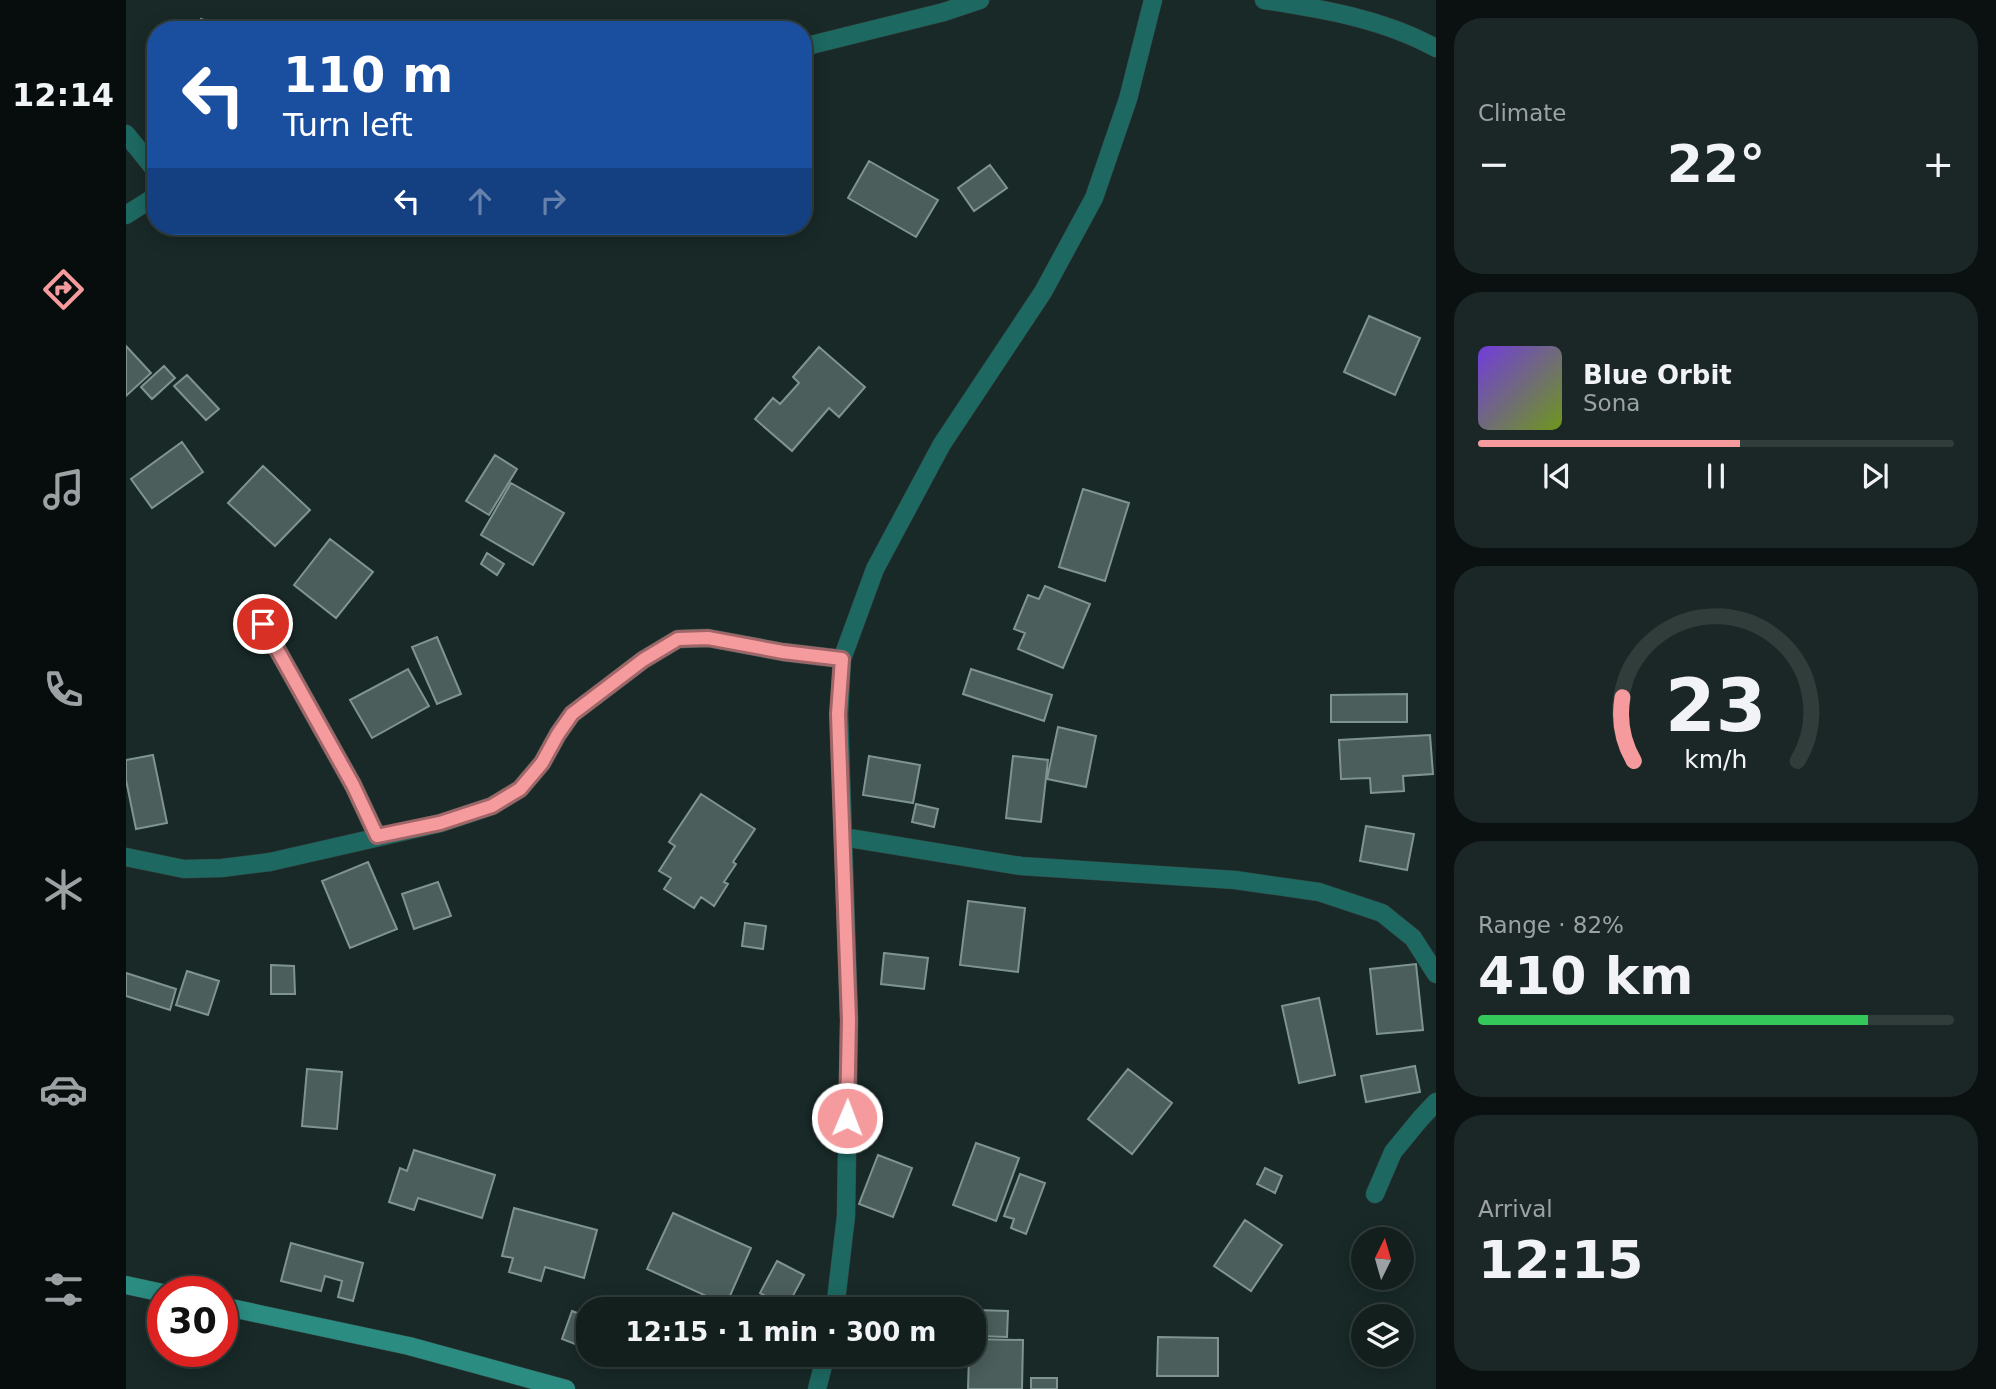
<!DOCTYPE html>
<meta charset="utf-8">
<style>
body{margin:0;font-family:"DejaVu Sans",sans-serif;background:#1b2726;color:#f1f3f6;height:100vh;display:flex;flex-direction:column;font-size:26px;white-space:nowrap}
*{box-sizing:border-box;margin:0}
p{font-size:23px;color:#9ca2a4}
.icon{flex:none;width:38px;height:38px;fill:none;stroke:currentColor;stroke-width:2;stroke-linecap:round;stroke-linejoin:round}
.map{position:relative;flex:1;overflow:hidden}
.panel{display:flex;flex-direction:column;gap:18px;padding:18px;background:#0a1110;width:560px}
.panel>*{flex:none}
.guide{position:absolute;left:21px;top:21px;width:665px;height:214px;border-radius:28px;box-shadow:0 4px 18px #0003,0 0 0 2px #313d3b;background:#1a4fa0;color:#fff;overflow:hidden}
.needle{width:46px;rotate:5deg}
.controls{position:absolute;left:1225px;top:1227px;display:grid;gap:14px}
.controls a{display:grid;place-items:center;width:63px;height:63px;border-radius:50%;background:#121f1d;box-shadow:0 4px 18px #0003,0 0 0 2px #313d3b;font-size:35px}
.speed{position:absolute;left:21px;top:1276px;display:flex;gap:14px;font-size:35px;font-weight:700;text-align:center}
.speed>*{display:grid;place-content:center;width:91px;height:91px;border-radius:50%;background:#121f1d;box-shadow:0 4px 18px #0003,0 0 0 2px #313d3b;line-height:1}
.speed .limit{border:10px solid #d22;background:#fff;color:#111}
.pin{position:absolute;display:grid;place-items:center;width:60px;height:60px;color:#fff;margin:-30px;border:4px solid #fff;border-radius:50%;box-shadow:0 2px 7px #0007}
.me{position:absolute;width:77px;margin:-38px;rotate:1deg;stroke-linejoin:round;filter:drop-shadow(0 0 5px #0008)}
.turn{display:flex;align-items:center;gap:24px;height:147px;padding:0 21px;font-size:32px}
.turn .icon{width:91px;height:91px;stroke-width:2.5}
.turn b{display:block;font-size:49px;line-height:60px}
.lanes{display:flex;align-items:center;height:66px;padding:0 21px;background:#0003;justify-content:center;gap:35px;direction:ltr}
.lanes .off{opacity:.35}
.big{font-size:52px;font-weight:700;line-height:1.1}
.panel .card{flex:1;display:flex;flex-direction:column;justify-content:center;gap:10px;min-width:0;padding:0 24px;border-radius:28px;background:#1b2726}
.panel .dial{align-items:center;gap:0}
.dial svg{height:182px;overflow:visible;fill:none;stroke:#313d3b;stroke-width:7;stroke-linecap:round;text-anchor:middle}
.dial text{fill:#f1f3f6;stroke:none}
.song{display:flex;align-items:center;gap:21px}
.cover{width:84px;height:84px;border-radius:10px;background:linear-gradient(135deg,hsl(260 70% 55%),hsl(80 70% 35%))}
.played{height:7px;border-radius:4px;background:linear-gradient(90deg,#f59b9e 55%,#313d3b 55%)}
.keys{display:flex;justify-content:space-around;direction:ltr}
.heat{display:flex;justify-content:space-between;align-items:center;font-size:38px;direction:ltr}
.charge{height:10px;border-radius:5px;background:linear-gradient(90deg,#34c759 82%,#313d3b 0)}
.trip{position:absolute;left:450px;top:1297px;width:410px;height:70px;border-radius:28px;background:#121f1d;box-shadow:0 4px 18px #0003,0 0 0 2px #313d3b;font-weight:700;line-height:70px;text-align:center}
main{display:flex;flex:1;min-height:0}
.tabs{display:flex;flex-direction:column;width:126px;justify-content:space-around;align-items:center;background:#070c0c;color:#9ca2a4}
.tabs .icon{width:49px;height:49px}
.tabs .active{color:#f59b9e}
.tabs b{font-size:32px;color:#f1f3f6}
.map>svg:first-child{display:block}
.building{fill:#4b5e5b;stroke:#7f9491;stroke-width:2}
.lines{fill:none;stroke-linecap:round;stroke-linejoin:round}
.street-casing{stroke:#334442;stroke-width:19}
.secondary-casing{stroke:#334442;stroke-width:19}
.street{stroke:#1d6962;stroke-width:18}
.secondary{stroke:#2b8c82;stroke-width:18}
.route-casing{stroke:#9f6567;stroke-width:18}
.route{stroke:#f59b9e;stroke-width:12}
</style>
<main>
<nav class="tabs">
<b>12:14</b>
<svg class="icon active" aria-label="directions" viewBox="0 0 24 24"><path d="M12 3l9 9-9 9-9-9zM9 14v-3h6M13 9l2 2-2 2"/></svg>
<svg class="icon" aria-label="music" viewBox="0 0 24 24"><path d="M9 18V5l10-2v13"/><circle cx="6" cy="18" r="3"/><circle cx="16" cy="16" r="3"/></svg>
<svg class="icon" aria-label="phone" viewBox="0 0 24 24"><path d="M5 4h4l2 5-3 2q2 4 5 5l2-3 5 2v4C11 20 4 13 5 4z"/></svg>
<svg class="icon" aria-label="climate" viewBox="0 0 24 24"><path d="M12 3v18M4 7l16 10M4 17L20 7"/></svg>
<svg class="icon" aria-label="car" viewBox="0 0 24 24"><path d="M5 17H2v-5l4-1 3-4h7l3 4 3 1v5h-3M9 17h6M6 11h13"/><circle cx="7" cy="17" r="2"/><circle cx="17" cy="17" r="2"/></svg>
<svg class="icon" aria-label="filters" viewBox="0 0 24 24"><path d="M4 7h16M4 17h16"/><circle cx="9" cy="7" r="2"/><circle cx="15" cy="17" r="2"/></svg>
</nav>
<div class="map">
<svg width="1310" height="1389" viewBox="0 0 1310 1389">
<rect width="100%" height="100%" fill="#182927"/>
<path class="building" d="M75 19 109 30H71Z
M743 161 812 200 790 237 722 198Z
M864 165 881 188 848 211 832 188Z
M1243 316 1294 338 1269 395 1218 372Z
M0 346 25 373 0 396Z
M693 347 739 387 713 417 703 408 666 451 629 419 647 398 654 404 673 383 667 377Z
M38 366 49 378 26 399 15 387Z
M61 375 93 409 80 420 48 386Z
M56 442 77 472 26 508 5 479Z
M369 455 391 469 363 515 340 501Z
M137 466 184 510 149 546 102 503Z
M385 483 438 513 407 565 355 535Z
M957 489 1003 503 979 581 933 567Z
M204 539 247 572 210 618 168 585Z
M361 553 378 564 371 575 355 564Z
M919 586 964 604 937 668 892 649 899 633 888 629 902 595 913 599Z
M311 637 335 694 311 704 286 647Z
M282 669 303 706 246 738 224 700Z
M845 669 926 695 918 721 837 694Z
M1281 694V722H1205V695Z
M932 727 970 736 960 787 921 779Z
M1304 735 1307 774 1277 776 1278 791 1245 793 1244 778 1215 779 1213 740Z
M27 755 41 823 10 829 0 780V760Z
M743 756 794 765 787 803 737 795Z
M887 756 922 760 915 822 880 818Z
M575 794 629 829 607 862 610 864 598 882 602 884 588 906 575 897 568 908 538 889 545 878 533 871 549 846 543 842Z
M790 804 812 809 808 827 786 822Z
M1240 826 1288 834 1281 870 1234 861Z
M242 862 271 929 224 948 196 881Z
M312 882 325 916 288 929 276 894Z
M842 901 899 908 892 972 834 965Z
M619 923 640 926 637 949 616 946Z
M758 953 802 958 798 989 755 984Z
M1290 964 1297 1030 1251 1034 1244 969Z
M145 965 168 966 169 994H145Z
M61 971 93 981 82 1015 50 1005Z
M0 973 50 989 44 1010 0 996Z
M1193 998 1209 1075 1173 1083 1156 1006Z
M1289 1066 1294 1092 1240 1102 1235 1076Z
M181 1069 216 1072 211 1129 176 1126Z
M1002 1069 1046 1103 1006 1154 962 1119Z
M850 1143 893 1158 870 1221 827 1205Z
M288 1150 369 1175 356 1218 292 1198 288 1210 263 1202 274 1168 281 1171Z
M752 1155 786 1168 767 1217 733 1204Z
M1139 1168 1156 1176 1149 1193 1131 1184Z
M894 1174 919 1183 900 1234 885 1228 888 1219 878 1216Z
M388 1208 471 1230 458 1278 419 1267 415 1281 383 1272 387 1258 376 1256Z
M547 1213 625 1248 600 1305 521 1269Z
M1119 1220 1156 1245 1125 1291 1088 1266Z
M165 1243 237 1263 227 1301 212 1297 216 1281 199 1276 195 1291 155 1281Z
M651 1261 678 1275 661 1307 634 1293Z
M851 1310 882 1311 881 1337 851 1336Z
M446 1311 462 1317V1349L436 1339Z
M1032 1337 1092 1338V1376H1031Z
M847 1339 897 1340 896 1389H842L843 1354H847Z
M726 1354H755L754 1366 725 1364Z
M905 1378H931V1389H905Z"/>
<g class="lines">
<defs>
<path id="street" d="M1138 0C1197 9 1257 19 1310 48
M677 47 818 12 854 0
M0 134 30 171
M0 215 30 196
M137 624 227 785 251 836
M717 837 895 866 1109 880 1193 892 1256 913 1287 938 1310 974
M0 857 58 869 96 868 144 862 315 823 366 806 394 789 416 763 432 734 446 714 517 660 552 639 582 638 657 652 716 659
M1249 1194 1267 1152 1295 1118 1310 1102
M709 1309 720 1216 723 1020 713 714 716 659 749 569 816 444 917 292 968 198 1002 99 1027 0
M691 1389 700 1354"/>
<path id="secondary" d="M0 1285 37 1293
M96 1306 283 1346 440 1389"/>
</defs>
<use href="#street" class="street-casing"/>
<use href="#secondary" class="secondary-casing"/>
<use href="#street" class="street"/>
<use href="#secondary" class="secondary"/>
</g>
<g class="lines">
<defs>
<path id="route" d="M137 624 227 785 251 836 314 823 366 806 394 789 416 763 432 734 446 714 517 660 552 639 582 638 657 652 716 659 712 714 723 1020 721 1118"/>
</defs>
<use href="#route" class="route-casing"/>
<use href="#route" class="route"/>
</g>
</svg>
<div class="controls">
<a><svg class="needle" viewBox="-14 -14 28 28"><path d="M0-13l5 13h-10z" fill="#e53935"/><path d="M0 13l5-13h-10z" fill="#9ca2a4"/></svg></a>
<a><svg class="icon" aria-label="layers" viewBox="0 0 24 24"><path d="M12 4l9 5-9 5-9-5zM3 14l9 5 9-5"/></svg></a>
</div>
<div class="speed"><div class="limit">30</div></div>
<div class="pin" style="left:137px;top:624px;background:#d93025"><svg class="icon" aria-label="arrive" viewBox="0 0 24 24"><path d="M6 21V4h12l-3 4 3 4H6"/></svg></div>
<svg class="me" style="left:721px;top:1118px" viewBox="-20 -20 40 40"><circle r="17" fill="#f59b9e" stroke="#fff" stroke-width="3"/><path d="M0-11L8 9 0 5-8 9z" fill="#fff"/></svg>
<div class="trip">12:15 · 1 min · 300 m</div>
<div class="guide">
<div class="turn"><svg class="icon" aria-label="left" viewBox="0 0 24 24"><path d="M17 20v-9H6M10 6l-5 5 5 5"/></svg><div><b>110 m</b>Turn left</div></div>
<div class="lanes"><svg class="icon" aria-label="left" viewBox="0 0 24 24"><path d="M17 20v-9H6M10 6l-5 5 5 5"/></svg><svg class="icon off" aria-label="ahead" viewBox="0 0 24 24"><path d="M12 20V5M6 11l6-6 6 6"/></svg><svg class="icon off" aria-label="right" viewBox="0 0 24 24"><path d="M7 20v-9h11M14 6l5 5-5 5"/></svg></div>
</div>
</div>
<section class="panel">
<div class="card"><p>Climate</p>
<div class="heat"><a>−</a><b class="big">22°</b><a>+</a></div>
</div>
<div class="card">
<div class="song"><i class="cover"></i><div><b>Blue Orbit</b><p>Sona</p></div></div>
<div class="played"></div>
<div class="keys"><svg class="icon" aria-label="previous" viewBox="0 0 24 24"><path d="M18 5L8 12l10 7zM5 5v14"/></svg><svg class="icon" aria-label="pause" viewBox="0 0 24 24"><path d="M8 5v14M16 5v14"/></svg><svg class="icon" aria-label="next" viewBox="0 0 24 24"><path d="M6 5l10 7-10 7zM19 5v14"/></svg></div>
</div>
<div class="card dial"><svg viewBox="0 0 100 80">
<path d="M14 69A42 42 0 1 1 86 69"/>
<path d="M14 69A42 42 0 0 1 9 41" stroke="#f59b9e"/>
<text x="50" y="56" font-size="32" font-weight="700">23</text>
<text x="50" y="72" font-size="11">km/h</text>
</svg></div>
<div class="card"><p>Range · 82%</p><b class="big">410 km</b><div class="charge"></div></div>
<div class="card"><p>Arrival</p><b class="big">12:15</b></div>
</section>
</main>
